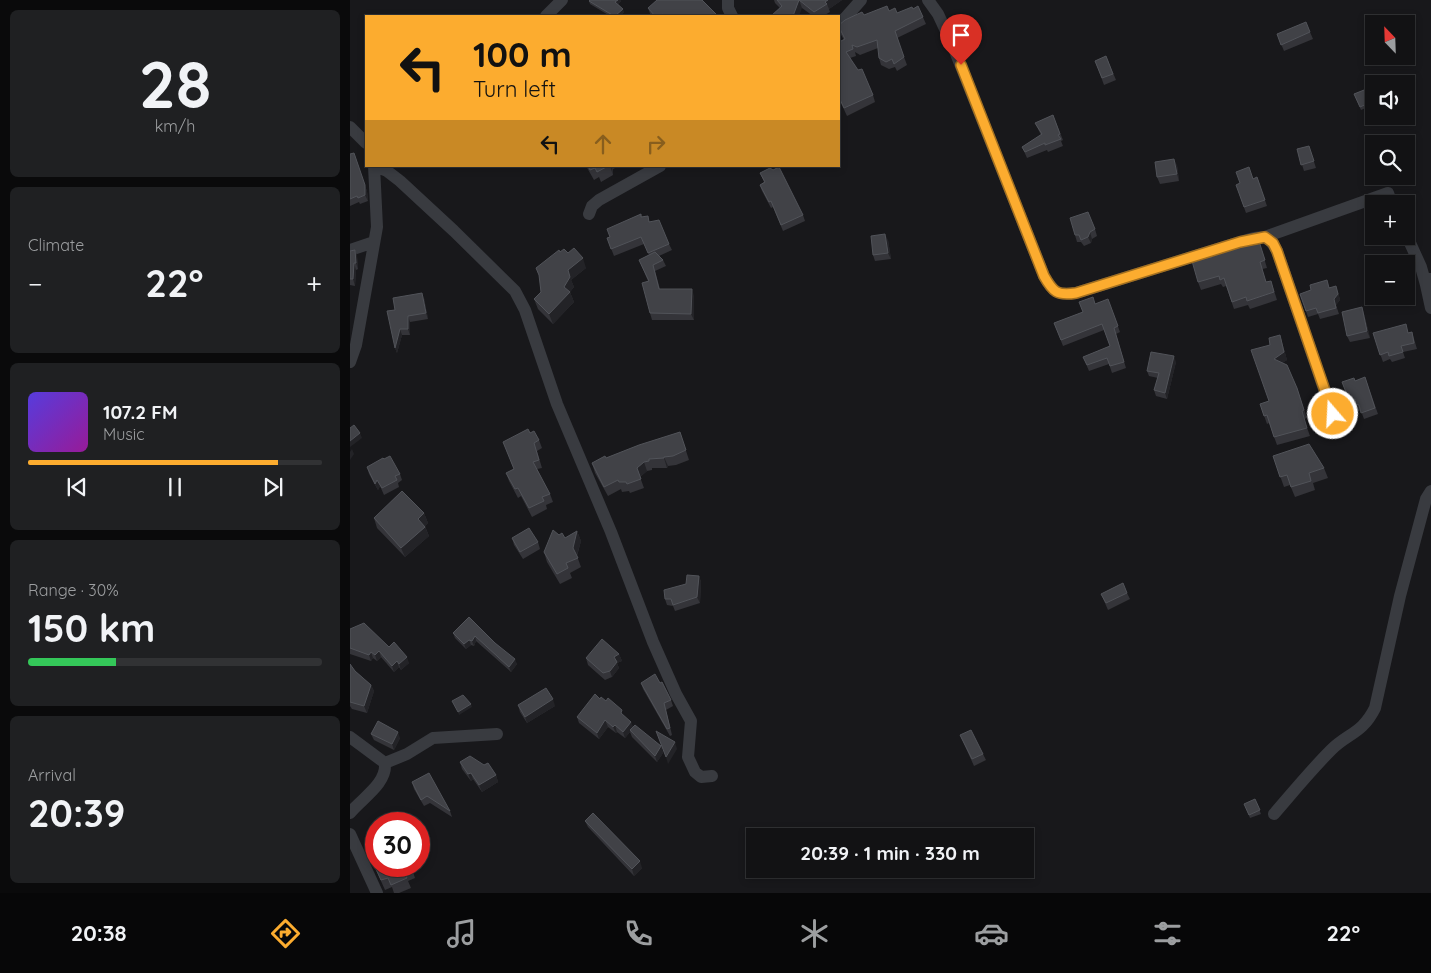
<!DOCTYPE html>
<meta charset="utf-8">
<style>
body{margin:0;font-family:Quicksand,sans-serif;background:#1f2022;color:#f1f3f6;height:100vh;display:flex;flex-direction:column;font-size:19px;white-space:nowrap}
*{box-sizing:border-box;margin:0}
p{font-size:16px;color:#9c9ea0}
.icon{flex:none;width:28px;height:28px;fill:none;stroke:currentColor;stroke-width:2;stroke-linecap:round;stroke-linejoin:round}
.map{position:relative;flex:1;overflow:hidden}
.details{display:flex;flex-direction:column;gap:10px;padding:10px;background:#0a0a0b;width:350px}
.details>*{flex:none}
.guide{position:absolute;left:15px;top:15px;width:475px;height:152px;border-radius:0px;box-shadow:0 2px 8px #0003,0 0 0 1px #313234;background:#fcac2f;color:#111;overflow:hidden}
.needle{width:32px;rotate:337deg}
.tools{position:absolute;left:1015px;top:15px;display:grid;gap:10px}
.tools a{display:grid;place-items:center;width:50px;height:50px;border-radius:0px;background:#121214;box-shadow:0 2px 8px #0003,0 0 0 1px #313234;font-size:25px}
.speed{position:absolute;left:15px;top:812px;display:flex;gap:10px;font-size:25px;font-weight:700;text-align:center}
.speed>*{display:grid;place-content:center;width:65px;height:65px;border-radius:50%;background:#121214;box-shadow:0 2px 8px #0003,0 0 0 1px #313234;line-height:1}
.speed .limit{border:8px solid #d22;background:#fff;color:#111}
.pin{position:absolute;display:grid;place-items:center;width:42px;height:42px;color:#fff;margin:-51px -21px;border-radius:50% 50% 50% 0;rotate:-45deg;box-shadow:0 0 5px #0007}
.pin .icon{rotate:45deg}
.me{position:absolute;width:55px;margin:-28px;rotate:341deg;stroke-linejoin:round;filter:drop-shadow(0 0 4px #0008)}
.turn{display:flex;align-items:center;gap:18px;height:105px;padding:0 25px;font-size:22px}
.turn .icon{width:65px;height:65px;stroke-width:2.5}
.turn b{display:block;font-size:35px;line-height:42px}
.lanes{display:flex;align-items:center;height:48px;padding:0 25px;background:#0003;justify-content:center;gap:25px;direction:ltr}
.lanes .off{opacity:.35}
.big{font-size:38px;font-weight:700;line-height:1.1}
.details .card{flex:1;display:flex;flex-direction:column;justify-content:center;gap:8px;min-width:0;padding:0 18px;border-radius:8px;background:#1f2022}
.details .dial{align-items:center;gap:0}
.dial b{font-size:65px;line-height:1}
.song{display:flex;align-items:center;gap:15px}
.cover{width:60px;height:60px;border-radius:8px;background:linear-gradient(135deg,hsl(250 70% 55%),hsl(300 70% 35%))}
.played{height:5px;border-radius:2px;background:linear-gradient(90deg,#fcac2f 85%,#313234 85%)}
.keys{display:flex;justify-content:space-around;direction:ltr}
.heat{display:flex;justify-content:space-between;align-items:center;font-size:28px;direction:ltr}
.charge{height:8px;border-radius:4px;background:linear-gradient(90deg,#34c759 30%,#313234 0)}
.trip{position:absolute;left:396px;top:828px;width:288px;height:50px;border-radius:0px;background:#121214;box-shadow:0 2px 8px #0003,0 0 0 1px #313234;font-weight:700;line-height:50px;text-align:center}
.tab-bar{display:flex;height:80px;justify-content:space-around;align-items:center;background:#070708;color:#9c9ea0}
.tab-bar .icon{width:35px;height:35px}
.tab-bar .on{color:#fcac2f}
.tab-bar b{font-size:22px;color:#f1f3f6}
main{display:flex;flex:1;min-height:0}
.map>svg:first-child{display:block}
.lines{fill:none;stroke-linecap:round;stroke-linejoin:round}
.street{stroke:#393b40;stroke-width:12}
.wall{fill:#343439}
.shaded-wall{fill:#232327}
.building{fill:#414247;stroke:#515359}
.route-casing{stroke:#a4701f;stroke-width:12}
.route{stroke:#fcac2f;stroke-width:9}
</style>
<main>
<section class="details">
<div class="card dial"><b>28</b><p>km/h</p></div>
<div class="card"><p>Climate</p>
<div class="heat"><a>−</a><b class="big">22°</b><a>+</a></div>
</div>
<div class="card">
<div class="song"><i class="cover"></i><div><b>107.2 FM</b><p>Music</p></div></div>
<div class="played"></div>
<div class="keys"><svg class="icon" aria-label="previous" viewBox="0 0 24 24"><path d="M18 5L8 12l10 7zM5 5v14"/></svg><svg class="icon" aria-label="pause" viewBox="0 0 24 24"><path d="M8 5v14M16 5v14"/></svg><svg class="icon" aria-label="next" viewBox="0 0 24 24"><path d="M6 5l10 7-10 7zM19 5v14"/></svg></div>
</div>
<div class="card"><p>Range · 30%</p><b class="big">150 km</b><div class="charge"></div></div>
<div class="card"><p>Arrival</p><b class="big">20:39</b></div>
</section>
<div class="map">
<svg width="1081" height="893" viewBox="0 0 1081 893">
<rect width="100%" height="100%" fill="#18181b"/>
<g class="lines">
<path class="street" d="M378 0V8L382 16
M578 0 588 14 603 46 694 276C703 292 707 296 726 293L890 242C908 237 917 231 927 251L989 433
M196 16 212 0
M489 25 511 0
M0 127 16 143
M239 214 242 206 249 200 310 166
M1056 234 1071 267 1076 285
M915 237 1038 193 1042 204
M0 250 24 242
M1080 279 1076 285 1081 308
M0 362 6 345 27 227 24 166 37 171 50 181 104 231 165 291 175 310 207 404 261 532 303 642 326 694 341 721 338 757 345 772 351 777 362 776
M0 737 35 763
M35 763 57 754 83 738 147 734
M0 813C12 798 37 784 35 763
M924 814C943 792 961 770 981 750 998 733 1012 734 1025 708L1050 596 1076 499 1081 491
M0 834 27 893"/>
</g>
<path class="wall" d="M240 0H271V1L268 4 274 12 270 16H260L240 4 239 1Z
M424 0H492L479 9 480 12 473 16H463L452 8H430L425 3Z
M568 6 576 24 547 38 557 65 547 71 545 67 539 69 531 65 529 58 528 48 510 55 505 52 506 56 500 58 523 95 525 102 497 116 489 99V42L494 40 490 33 489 28V25L514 15 539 11 547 13 563 9Z
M298 8 368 16H301Z
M960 32 963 39 934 51 927 34Z
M756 56 766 80 754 85 745 61Z
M1014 90 1020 106 1011 110 1004 94Z
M703 115 713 140 711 141 713 146 698 152 697 150 677 158 672 147 691 135 685 123Z
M959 146 966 168 954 171 947 149Z
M0 154 17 191 18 201 10 204 9 202 0 206Z
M827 165 829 181 810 184 807 177Z
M236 166H269L263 169V175L251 182 249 177 244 180Z
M410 173 453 215 455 221 433 231 423 207 421 208 412 191 410 185 414 182Z
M907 177 917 206 896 213 886 185Z
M291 214 292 217 300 222 319 244 322 250 309 256 313 260 316 266 305 271 310 289 344 296V320H302L300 313 298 281 289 260 299 255 294 244 264 256 257 238 260 237Z
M745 229 747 236 742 239 741 243 734 246 731 242H727L725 235Z
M908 238 917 268 912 269 916 282 921 281 927 300 900 309 898 305 884 309 876 286 873 287 871 284 851 290 848 282 861 257Z
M538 240 541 259 525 261 523 255Z
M5 250 7 256 8 269 6 270 5 286 0 285V291V251Z
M210 252 218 253 236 268 221 280 224 287 220 292 224 302 203 324 188 309 184 299 191 292 190 278 186 268Z
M980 287 988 292 990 300 986 305 989 314 970 319 968 314 958 317 950 294Z
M74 298 78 319 60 322V335H52L47 353 45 348V310Z
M758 299 770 332 766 334 776 368 762 373 759 364 739 371 733 357 760 346 754 330 713 346 704 323 733 312 746 304Z
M1012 307 1014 314 1020 338 1000 342 997 336Z
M1062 332 1067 349 1053 352 1055 358 1042 362 1040 359 1033 362 1023 333H1059Z
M930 335 937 360 932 363 947 388 957 418 954 419 960 436 927 445 919 423 917 424 910 404 919 401 920 345Z
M826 362 817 399 806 396 804 390 808 378 799 376 797 371Z
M1015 377 1028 414 1014 419 1011 411 1008 410 1006 405 1001 406 992 382 1005 381Z
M330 432 339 460 326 465 318 466 317 468H302V470L297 471 290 477 294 488 280 493 279 491 272 492 271 489 258 496 245 473 242 463Z
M180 433 189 440 192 448 187 451 192 468 187 469 200 494 203 502 196 505 197 509 182 517 171 496 168 498 159 481 156 473 164 469 153 442Z
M923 456 974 468 978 478 963 483 965 490 945 497 940 485 934 487Z
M34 459 50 474 52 480 48 483 49 487 34 495 30 486 28 490 19 474 17 467Z
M74 513 78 523 75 526 79 536 55 557 27 528 24 518Z
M227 531 231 541 227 556 231 567 220 573 222 578 210 584 197 562 194 552 209 535 215 538Z
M162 538 188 542 190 549 173 559 164 545Z
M349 576 351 582 350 603 325 611 323 606 317 605 315 599Z
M777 593 780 599 758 610 751 594Z
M119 617 167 664 161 672 126 641 124 646 121 645 116 649 105 638 103 633Z
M0 629 39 647 59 663 51 670 49 667 44 672 31 657 27 661 23 658 21 661 0 654Z
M269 654 272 661 267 663 269 668 262 677 255 680 238 665 236 658Z
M0 664 5 671 21 685 24 691 17 713 2 709 0 706Z
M291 683H310L321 700 323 706 316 710 322 735 320 736 293 689Z
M250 699 273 715 283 727 311 746 313 753 307 762 282 737 280 732 275 738 267 732 266 733 258 727 249 739 229 723 227 717Z
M168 705 205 706 177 723 170 712Z
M21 734 50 738 44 750 24 740Z
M610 735 633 754 636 760 624 766Z
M110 762 146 775 148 782 132 792 123 779 121 781 112 769Z
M62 782 100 811 102 817 80 803 74 806 64 789Z
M905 799 911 814 900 818 894 804Z
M235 821 292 868 284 876 238 827Z
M18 852 61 866 65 878 58 881 61 888 49 893H44L42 887 35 890Z"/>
<path class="shaded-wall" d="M268 0H271V1L267 5 265 2Z
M449 0 452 8 449 16H443Z
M478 0H492L479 9 477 4 475 2Z
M273 9 274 12 270 16H265Z
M4 153 17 191 18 201 15 195Z
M824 159 827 165 829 181 827 174Z
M260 166H262L263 175Z
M740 232 742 239 741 243 738 237Z
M535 234 538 240 541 259 538 253Z
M5 250 7 256 8 269 6 263Z
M233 258 236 268 221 280 218 270Z
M4 263 6 270 5 286 3 279Z
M220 277 224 287 220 292 224 302 203 324 199 314Z
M986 286 990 300 986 305 989 314 984 299Z
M342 289 344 296V320L341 314Z
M72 293 74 298 78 319 76 313Z
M1012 307 1014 314 1020 338 1017 331Z
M58 316 60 322V335L58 329Z
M50 329 52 335 47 353 45 348Z
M930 335 937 360 927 367 924 359Z
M824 356 826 362 817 399 815 393Z
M10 433 12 438 0 447V441Z
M2 449 4 454 0 460V452Z
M314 457 318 466 317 468 314 458Z
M294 462 297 471 290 477 287 468Z
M27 480 30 486 28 490 25 484Z
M74 513 78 523 72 529 68 519Z
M75 527 79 536 55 557 51 548Z
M227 531 231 541 226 558 223 548Z
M349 576 351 582 350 603 347 597Z
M125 636 126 641 124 646 122 641Z
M119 640 121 645 116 649 114 644Z
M29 651 31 657 27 661 25 655Z
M21 652 23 658 21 661 19 655Z
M269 654 272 661 267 663 269 668 262 677 260 671 264 657Z
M57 657 59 663 51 670 49 664Z
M165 659 167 664 161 672 159 667Z
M47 661 49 667 44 672 42 666Z
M21 685 24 691 17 713 14 706Z
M203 699 205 706 177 723 175 717Z
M121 704 122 707 109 715 108 712Z
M255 720 258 727 249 739 247 733Z
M281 722 284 728 280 730V732L275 738 273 732Z
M265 725 267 732 266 733 263 727Z
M48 732 50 738 44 750 42 744Z
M325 742 327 749 318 764 316 757Z
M311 746 313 753 307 762 305 756Z
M121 773 123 779 121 781 118 774Z
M146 775 148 782 132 792 129 785Z
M290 861 292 868 284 876 282 869Z"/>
<path class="building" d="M240 0H268L265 2 273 9 265 16H264L239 1Z
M307 0H352L368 16H315L313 14 310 16H305L298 8Z
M427 0H449L443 16H421L432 6Z
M449 0H478L475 2 477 4 464 12Z
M537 6 539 11 545 8 547 13 562 7 563 9 568 6 573 17 545 31 554 57 544 64 542 59 536 62 529 58 527 40 507 47 502 45 503 49 496 52 508 70 512 69 523 95 494 108 489 97V42L495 39 489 27V25L495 20 512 12 514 15Z
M956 22 960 32 931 45 927 34Z
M756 56 763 74 752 78 745 61Z
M1014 90 1019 103 1010 107 1004 94Z
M703 115 710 134 708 135 711 139 695 145V143L675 152 672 147 692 134 685 123Z
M959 146 964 161 951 165 947 149Z
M4 153 15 185V195L8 198 7 196 0 199V154Z
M824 159 827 174 807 177 805 162Z
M238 166H258L247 172 245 168 240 170Z
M429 167 453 215 431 225 421 201 419 202 410 185 415 182 410 173 420 168 423 170Z
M899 167 903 179 907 177 915 200 894 207 886 185 890 183 886 172Z
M738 212 745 229 740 232 738 237 731 240 729 235H725L720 218Z
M291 214V217L298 216 299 222 309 220 319 244 298 253 291 237 261 249 257 238 260 237 257 229Z
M535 234 538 253 523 255 521 236Z
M908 238 915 260 910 262 916 282 921 281 924 292 897 301 896 297 882 302 874 278 870 280 869 276 848 282 842 261 862 257 860 254 889 245 890 242Z
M224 248 233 258 218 270 220 277 214 287 220 292 199 314 184 299 191 292 189 275 186 268 209 250 210 252 214 249 218 253Z
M5 250 6 263H4L3 279H0V251Z
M305 252 313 260 303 265 309 289H342L341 314 300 313 292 283 299 281 289 260Z
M977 280 979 288 986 286 988 294 984 299 986 308 968 313 966 308 956 311 950 294 961 290 960 285Z
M72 293 76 313 58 316V329H50L45 348 37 311 45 310 43 298Z
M743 297 745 304 758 299 768 326 764 328 774 362 760 366 757 358 737 365 733 357 760 346 752 324 711 340 704 323 733 312 729 302Z
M1012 307 1017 331 997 336 992 312Z
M1056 324 1058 333 1062 332 1064 343 1051 346 1053 352 1039 356 1038 352 1030 355 1023 333Z
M930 335 934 352 924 359 937 365 947 388 954 410 952 411 957 428 924 437 917 415 914 416 910 404 919 401 901 350 920 345 919 338Z
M801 352 824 356 815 393 804 390 809 373 797 371Z
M1015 377 1025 408 1011 413 1009 405 1006 404 1005 399 999 400 992 382 1004 378 1005 381Z
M4 425 10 433 0 441V428Z
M178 429 180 433 184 431 189 440 184 443 189 460 183 462 200 494 192 497 194 501 179 508 168 488 165 489 156 473 164 469 153 442Z
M330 432 336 450 323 456 314 457V458L299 459V461L294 462 287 468 291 479 277 484 276 482H269L268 480 254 487 242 463 255 456 256 458 289 445Z
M959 444 974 468 959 473 961 481 941 487 937 475 930 477 923 456Z
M40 456 50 474 45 476 47 480 32 488 27 480 25 484 17 467 33 458 34 459Z
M52 491 74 513 68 519 75 527 51 548 24 518Z
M179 528 188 542 170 552 162 538Z
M203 530 209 535 212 533 215 538 227 531 223 548 228 558 216 563 218 568 207 574 194 552Z
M337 575 349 576 347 597 323 605 321 599H315L314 590 336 584Z
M773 583 777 593 756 603 751 594Z
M119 617 145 643 165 659 159 667 125 636 122 641 119 640 114 644 103 633Z
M14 623 39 647 44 642 57 657 49 664 47 661 42 666 29 651 25 655 21 652 19 655 0 648V629Z
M252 639 269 654 264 657 267 662 260 671 253 673 236 658Z
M0 664 5 671 21 685 14 706 0 702Z
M305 674 310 683 312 682 321 700 314 703 320 728 317 729 291 683Z
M196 688 203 699 175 717 168 705Z
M245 694 250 699 251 697 256 701 258 698 272 710 271 713 281 722 273 732 265 725 263 727 255 720 247 733 227 717Z
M113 695 121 704 108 712 102 701Z
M28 721 48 732 42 744 21 734Z
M285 725 311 746 305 756 280 730Z
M621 730 633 754 622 759 610 735Z
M306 731 325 742 316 757Z
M120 756 134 765 138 763 146 775 129 785 121 773 118 774 110 762Z
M79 773 100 811 77 796 71 800 62 782Z
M905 799 910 810 899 815 894 804Z
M243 813 290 861 282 869 235 821Z
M26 849V866H61L62 868 54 872 57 878 41 885 38 878 31 880 18 852Z"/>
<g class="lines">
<defs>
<path id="route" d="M611 65 694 276C703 292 707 296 726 293L890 242 915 237 923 243 927 251 983 414"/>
</defs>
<use href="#route" class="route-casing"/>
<use href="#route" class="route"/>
</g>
</svg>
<div class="tools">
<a><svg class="needle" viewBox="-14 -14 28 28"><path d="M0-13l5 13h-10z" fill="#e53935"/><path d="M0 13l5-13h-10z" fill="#9c9ea0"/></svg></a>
<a><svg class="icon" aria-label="sound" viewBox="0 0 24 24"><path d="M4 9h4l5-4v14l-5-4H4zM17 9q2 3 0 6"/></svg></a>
<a><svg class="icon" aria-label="search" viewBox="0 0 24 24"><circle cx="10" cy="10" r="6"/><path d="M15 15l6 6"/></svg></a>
<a>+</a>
<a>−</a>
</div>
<div class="speed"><div class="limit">30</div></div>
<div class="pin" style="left:611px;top:65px;background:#d93025"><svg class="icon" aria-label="arrive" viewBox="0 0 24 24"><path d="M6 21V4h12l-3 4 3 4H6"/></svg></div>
<svg class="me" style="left:983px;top:414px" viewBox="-20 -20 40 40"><circle r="17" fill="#fcac2f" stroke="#fff" stroke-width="3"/><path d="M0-11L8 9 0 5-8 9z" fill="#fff"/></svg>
<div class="trip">20:39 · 1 min · 330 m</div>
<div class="guide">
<div class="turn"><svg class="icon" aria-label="left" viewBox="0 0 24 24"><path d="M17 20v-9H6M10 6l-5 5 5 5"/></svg><div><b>100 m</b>Turn left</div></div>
<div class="lanes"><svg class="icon" aria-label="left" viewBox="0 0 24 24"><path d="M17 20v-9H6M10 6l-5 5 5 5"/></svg><svg class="icon off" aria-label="ahead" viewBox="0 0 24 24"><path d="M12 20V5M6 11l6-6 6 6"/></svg><svg class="icon off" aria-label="right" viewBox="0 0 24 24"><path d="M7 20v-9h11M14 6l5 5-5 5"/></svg></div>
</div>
</div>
</main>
<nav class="tab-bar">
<b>20:38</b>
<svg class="icon on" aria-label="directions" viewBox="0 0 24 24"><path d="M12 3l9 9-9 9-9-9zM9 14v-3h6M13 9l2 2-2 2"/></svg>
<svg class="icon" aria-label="music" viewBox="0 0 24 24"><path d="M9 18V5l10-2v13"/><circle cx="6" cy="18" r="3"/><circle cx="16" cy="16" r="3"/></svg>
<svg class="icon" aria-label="phone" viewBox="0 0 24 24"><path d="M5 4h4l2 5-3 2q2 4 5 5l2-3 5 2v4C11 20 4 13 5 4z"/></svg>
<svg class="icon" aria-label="climate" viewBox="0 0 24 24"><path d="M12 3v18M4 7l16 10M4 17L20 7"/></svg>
<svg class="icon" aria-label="car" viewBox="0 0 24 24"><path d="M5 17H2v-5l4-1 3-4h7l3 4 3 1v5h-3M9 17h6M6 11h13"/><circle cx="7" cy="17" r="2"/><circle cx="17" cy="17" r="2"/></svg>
<svg class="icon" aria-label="filters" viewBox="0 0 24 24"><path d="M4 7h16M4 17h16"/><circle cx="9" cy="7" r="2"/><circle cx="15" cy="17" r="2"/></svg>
<b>22°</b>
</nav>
